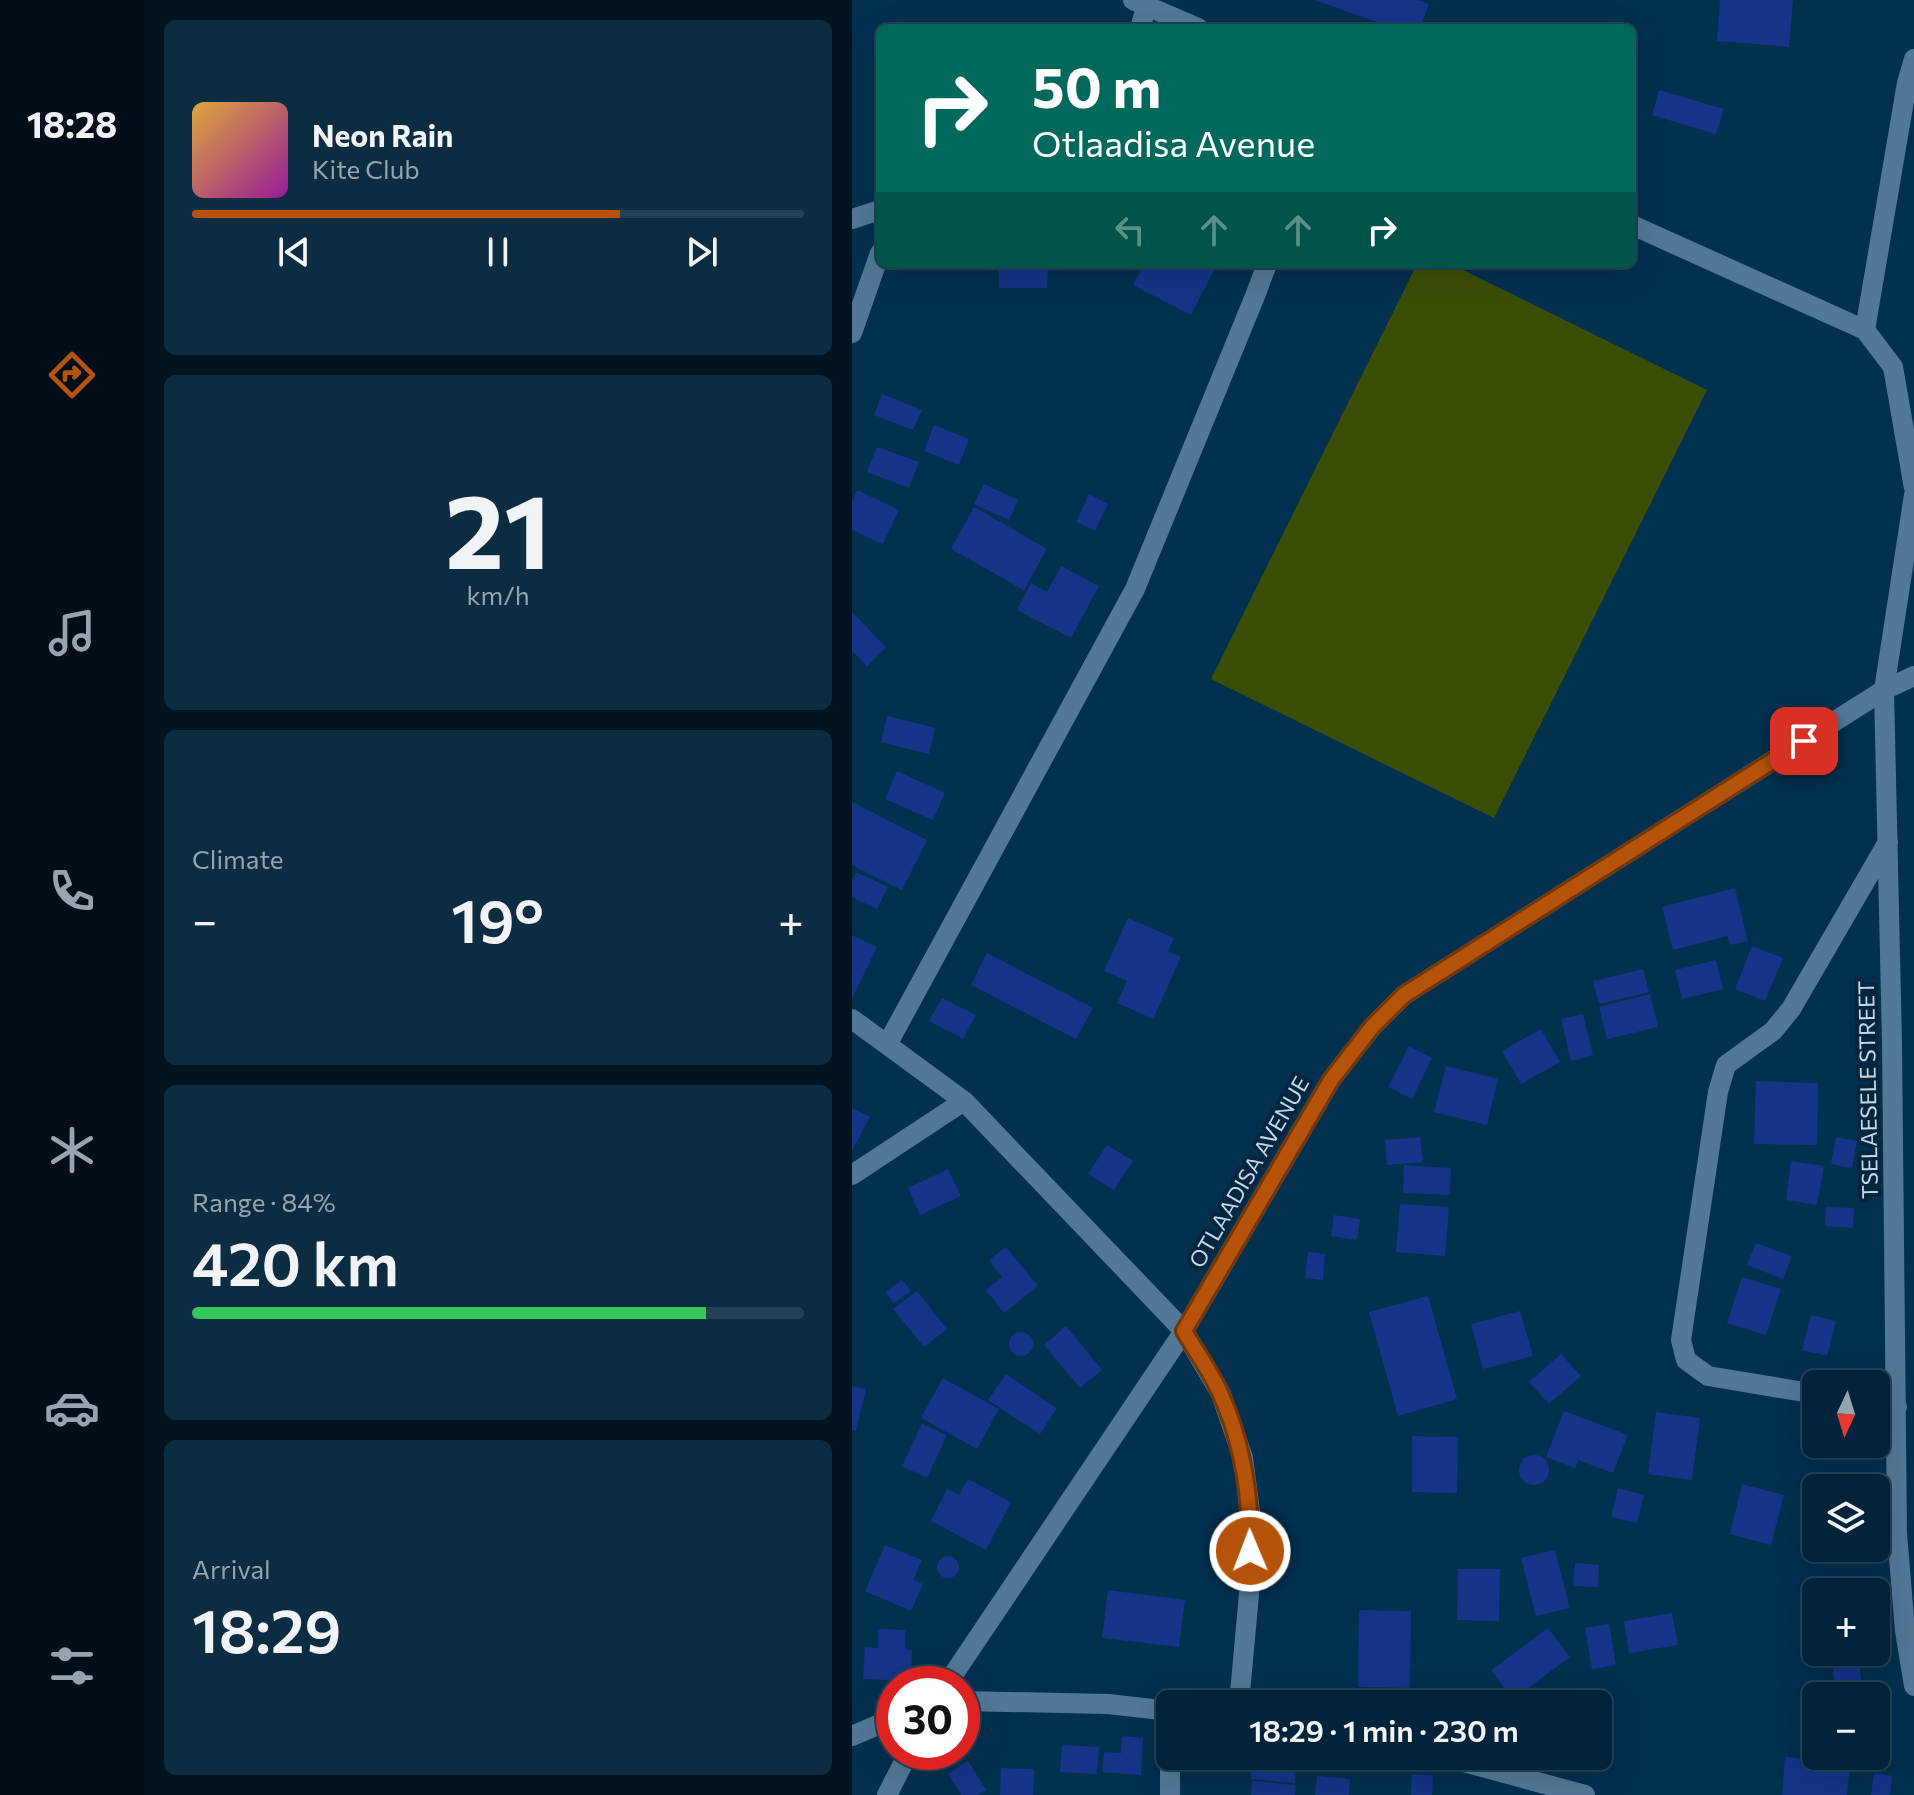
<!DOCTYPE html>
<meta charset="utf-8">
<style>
body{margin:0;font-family:Commissioner,sans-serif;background:#0c2c42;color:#f1f3f6;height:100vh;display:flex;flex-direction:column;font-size:30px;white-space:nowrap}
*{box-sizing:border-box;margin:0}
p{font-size:26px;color:#96a4af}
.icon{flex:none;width:44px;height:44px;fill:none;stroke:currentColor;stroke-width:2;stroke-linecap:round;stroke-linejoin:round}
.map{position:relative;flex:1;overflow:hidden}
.details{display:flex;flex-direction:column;gap:20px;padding:20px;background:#011420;width:708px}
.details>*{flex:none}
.top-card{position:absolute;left:24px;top:24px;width:760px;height:244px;border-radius:12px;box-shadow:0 8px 32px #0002,0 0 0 2px #234155;background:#00695c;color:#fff;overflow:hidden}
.needle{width:52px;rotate:184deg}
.fabs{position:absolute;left:950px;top:1370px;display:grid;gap:16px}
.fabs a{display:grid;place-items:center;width:88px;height:88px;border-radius:12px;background:#02243b;box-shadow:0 8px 32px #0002,0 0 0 2px #234155;font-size:40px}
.speed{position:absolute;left:24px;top:1666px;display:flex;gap:16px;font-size:40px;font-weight:700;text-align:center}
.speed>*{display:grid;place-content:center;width:104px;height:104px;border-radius:50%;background:#02243b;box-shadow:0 8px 32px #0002,0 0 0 2px #234155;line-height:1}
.speed .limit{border:12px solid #d22;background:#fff;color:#111}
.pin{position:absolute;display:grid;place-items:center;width:68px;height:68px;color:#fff;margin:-34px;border-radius:16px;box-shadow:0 4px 12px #0006}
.me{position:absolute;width:88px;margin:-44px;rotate:359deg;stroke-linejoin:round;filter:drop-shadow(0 0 6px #0008)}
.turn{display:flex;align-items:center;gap:28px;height:168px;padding:0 24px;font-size:36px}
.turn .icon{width:104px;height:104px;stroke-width:2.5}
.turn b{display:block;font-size:56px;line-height:68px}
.lanes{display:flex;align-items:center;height:76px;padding:0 24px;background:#0003;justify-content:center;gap:40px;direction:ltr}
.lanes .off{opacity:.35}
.big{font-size:60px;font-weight:600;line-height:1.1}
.details .tile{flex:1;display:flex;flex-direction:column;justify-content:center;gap:12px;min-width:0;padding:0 28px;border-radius:12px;background:#0c2c42}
.details .dial{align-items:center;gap:0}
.dial b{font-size:104px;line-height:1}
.song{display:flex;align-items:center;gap:24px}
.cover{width:96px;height:96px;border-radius:12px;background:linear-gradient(135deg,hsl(40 70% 55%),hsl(300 70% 35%))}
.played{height:8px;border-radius:4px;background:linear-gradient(90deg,#b45309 70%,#234155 70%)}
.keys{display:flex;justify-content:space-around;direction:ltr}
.heat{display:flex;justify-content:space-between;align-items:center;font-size:44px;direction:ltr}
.charge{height:12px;border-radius:6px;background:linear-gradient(90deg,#34c759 84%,#234155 0)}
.trip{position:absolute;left:304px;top:1690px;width:456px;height:80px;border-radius:12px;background:#02243b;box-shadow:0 8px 32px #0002,0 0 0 2px #234155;font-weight:600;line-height:80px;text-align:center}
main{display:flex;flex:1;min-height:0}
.tab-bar{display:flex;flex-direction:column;width:144px;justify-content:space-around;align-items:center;background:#010e18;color:#96a4af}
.tab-bar .icon{width:56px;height:56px}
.tab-bar .on{color:#b45309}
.tab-bar b{font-size:36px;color:#f1f3f6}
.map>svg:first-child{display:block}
.green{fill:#3b4e06}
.building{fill:#143487}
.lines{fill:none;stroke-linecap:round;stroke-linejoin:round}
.minor{stroke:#527897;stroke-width:20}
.route-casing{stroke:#753606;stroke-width:20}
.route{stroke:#b45309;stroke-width:14}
.labels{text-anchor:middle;stroke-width:8;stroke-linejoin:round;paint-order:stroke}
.street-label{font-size:22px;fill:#c2d8eb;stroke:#05263e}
</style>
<main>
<nav class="tab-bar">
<b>18:28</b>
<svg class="icon on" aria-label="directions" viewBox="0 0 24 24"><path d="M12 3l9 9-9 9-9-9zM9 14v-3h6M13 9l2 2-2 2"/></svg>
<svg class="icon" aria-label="music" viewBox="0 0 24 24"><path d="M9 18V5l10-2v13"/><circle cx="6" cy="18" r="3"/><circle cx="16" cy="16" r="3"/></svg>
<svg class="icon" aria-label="phone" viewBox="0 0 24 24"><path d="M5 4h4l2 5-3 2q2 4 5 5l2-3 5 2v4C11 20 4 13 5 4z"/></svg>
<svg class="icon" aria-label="climate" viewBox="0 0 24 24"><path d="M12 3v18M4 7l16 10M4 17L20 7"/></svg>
<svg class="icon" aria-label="car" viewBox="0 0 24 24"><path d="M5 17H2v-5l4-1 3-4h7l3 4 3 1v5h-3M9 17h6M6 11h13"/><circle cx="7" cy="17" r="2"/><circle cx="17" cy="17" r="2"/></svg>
<svg class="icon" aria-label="filters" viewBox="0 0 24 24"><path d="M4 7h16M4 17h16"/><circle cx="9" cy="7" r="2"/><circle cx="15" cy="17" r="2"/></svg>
</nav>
<section class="details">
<div class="tile">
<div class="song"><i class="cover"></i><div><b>Neon Rain</b><p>Kite Club</p></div></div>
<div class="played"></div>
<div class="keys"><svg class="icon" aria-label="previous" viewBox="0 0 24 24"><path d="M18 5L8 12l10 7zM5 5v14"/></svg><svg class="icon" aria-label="pause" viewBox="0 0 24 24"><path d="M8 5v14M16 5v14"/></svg><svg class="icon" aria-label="next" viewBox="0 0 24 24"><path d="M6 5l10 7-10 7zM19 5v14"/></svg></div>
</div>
<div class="tile dial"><b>21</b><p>km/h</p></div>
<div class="tile"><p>Climate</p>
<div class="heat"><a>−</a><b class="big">19°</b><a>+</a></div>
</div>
<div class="tile"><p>Range · 84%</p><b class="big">420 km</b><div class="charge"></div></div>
<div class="tile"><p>Arrival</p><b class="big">18:29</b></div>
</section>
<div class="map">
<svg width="1062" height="1795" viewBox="0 0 1062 1795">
<rect width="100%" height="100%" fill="#02304f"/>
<path class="green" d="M565 264H599L855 390 642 818 359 679Z"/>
<path class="building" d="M463 0H566L577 4 568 28H541Z
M868 0H941L937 47 865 41Z
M807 90 872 109 864 134 800 115Z
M147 264H196L195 288H147Z
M292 264H365L339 315 281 285Z
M30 394 70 410 61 430 22 415Z
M82 425 117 439 107 465 72 451Z
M25 447 67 462 57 488 15 472Z
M132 484 166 500 157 520 122 504Z
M5 490 47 510 31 544 0 530V501Z
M237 494 256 504 243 531 224 522Z
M122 507 195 549 172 590 99 549Z
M209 566 247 586 219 638 165 610 179 583 195 592Z
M0 612 34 647 15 666 0 651Z
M35 716 83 728 77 754 29 742Z
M45 771 93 793 81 820 33 799Z
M0 802 75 840 50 890 0 865Z
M4 872 36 887 25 909 0 897V881Z
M883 888 896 941 878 945 875 936 821 950 810 907Z
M276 918 322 938 316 951 329 957 301 1019 265 1003 275 981 252 971Z
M0 935 25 947 0 999Z
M900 946 931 958 913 1001 883 989Z
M135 953 241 1008 224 1039 119 985Z
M864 960 871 989 830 999 823 970Z
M791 969 797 992 747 1004 741 981Z
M798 994 806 1027 755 1039 747 1007Z
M90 998 124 1015 111 1039 77 1021Z
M731 1014 741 1055 719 1061 709 1019Z
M689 1029 708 1062 669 1084 650 1051Z
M557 1046 580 1058 560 1099 536 1087Z
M594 1066 646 1079 635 1125 582 1112Z
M904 1081 966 1083 965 1145 902 1144Z
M0 1108 18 1117 0 1151Z
M568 1137 571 1162 535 1165 533 1140Z
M984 1137 1005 1141 1000 1168 979 1164Z
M255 1145 281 1161 262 1190 236 1174Z
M939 1161 972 1166 965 1205 934 1200Z
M552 1165 599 1168 598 1195 551 1193Z
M96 1169 109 1196 68 1215 56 1188Z
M548 1204 597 1207 593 1256 544 1252Z
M974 1207 1002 1208 1001 1228 973 1226Z
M482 1215 508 1219 505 1240 479 1236Z
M904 1243 940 1256 931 1279 895 1265Z
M154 1247 186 1286 152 1313 134 1290 150 1277 137 1260Z
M456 1252 473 1254 471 1280 453 1278Z
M890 1277 929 1289 914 1335 875 1323Z
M50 1280 59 1291 42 1303 33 1292Z
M65 1291 95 1329 72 1347 41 1309Z
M576 1296 605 1399 546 1416 517 1312Z
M668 1311 681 1356 631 1369 619 1324Z
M959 1315 984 1321 975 1356 950 1350Z
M214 1326 250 1370 228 1388 192 1345Z
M157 1344a12 12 0 1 1 24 0a12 12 0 1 1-24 0Z
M709 1354 729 1376 697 1404 677 1382Z
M154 1374 205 1408 188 1434 136 1400Z
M91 1378 147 1409 125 1449 69 1418Z
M0 1386 14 1389 4 1431 0 1430Z
M712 1411 776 1435 761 1473 726 1460 723 1468 694 1457Z
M804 1412 848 1418 840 1480 796 1474Z
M70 1424 95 1435 75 1478 50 1466Z
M560 1436 606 1437 605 1493 560 1492Z
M667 1470a15 15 0 1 1 30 0a15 15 0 1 1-30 0Z
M116 1479 159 1502 134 1550 79 1521 95 1489 107 1495Z
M890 1484 932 1495 919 1545 878 1534Z
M766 1488 792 1495 785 1523 759 1517Z
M33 1545 70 1560 61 1580 71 1584 59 1611 13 1591Z
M703 1550 718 1608 684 1616 669 1558Z
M85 1567a11 11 0 1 1 22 0a11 11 0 1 1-22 0Z
M723 1563 747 1565 746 1587 721 1586Z
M606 1569H648L647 1621 605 1620Z
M256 1590 333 1600 327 1647 250 1638Z
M507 1610 559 1611 558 1688 506 1687Z
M820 1613 826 1645 777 1653 772 1621Z
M757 1624 764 1665 740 1669 733 1628Z
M696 1628 718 1657 661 1699 639 1670Z
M26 1629 53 1630V1649L60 1650 59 1681 11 1679 13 1647 26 1648Z
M979 1652H1006L1011 1696H984Z
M718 1689 727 1704H694Z
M270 1736 291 1738 289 1775 250 1772 252 1752 269 1753Z
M210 1745 247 1747 245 1774 208 1772Z
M933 1757 998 1764 995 1795H930Z
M400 1760 444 1764 443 1783 399 1779Z
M116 1761 134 1790 125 1795H109L96 1774Z
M149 1768 182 1769 181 1795H148Z
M1022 1773 1040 1776 1038 1795H1019Z
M560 1774 581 1776 580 1795H559Z
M465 1776 498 1779 497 1795H463Z
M400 1781 444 1785 443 1795H399Z"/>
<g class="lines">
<path class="minor" d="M281 0 346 28
M288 28 295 5
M0 219 28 210
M780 225 1013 330 1041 367 1062 488
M1013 330 1055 83 1062 59
M0 333 28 253
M1062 495 1032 690 1040 1043 1045 1533 1053 1631 1062 1686
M0 1019 112 1101 332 1331 369 1394 391 1458 399 1519 398 1583 387 1704
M36 1043 283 589 403 296 415 264
M0 1175 112 1101
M964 1394 856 1376 834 1360 829 1340 866 1092 874 1065 921 1031 939 1009 1036 842
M1024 1404 1045 1407
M95 1684 332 1331 479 1080 520 1027 552 995 1032 690 1062 676
M110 1701 256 1704 318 1711
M0 1736 42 1718
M590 1756 733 1795
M35 1795 57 1752
M318 1795V1756"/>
</g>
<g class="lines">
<defs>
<path id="route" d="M398 1551C399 1498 391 1444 369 1395 360 1373 344 1352 332 1331L479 1080 520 1027 552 995 952 741"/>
</defs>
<use href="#route" class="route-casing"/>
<use href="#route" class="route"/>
</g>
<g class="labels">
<g class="street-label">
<text transform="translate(1016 1090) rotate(-91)" y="8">TSELAESELE STREET</text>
<text transform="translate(397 1172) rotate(-60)" y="8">OTLAADISA AVENUE</text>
</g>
</g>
</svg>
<div class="fabs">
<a><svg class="needle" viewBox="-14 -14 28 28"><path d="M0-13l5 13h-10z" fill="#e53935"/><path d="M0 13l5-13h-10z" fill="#96a4af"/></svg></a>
<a><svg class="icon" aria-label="layers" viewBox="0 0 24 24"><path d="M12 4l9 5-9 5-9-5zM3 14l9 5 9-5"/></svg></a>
<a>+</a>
<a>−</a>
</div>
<div class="speed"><div class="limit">30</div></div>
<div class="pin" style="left:952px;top:741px;background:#d93025"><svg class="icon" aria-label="arrive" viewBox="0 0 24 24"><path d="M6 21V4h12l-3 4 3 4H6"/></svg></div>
<svg class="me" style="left:398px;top:1551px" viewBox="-20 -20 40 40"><circle r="17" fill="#b45309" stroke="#fff" stroke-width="3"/><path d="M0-11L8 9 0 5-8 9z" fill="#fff"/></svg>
<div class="trip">18:29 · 1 min · 230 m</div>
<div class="top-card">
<div class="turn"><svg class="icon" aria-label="right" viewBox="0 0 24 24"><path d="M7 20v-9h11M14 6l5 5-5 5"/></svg><div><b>50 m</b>Otlaadisa Avenue</div></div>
<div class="lanes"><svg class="icon off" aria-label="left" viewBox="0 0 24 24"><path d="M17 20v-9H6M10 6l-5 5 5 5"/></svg><svg class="icon off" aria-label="ahead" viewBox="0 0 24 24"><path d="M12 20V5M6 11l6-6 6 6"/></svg><svg class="icon off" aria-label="ahead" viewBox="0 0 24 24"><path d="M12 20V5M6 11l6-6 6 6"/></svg><svg class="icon" aria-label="right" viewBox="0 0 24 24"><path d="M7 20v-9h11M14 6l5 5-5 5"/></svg></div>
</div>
</div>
</main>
